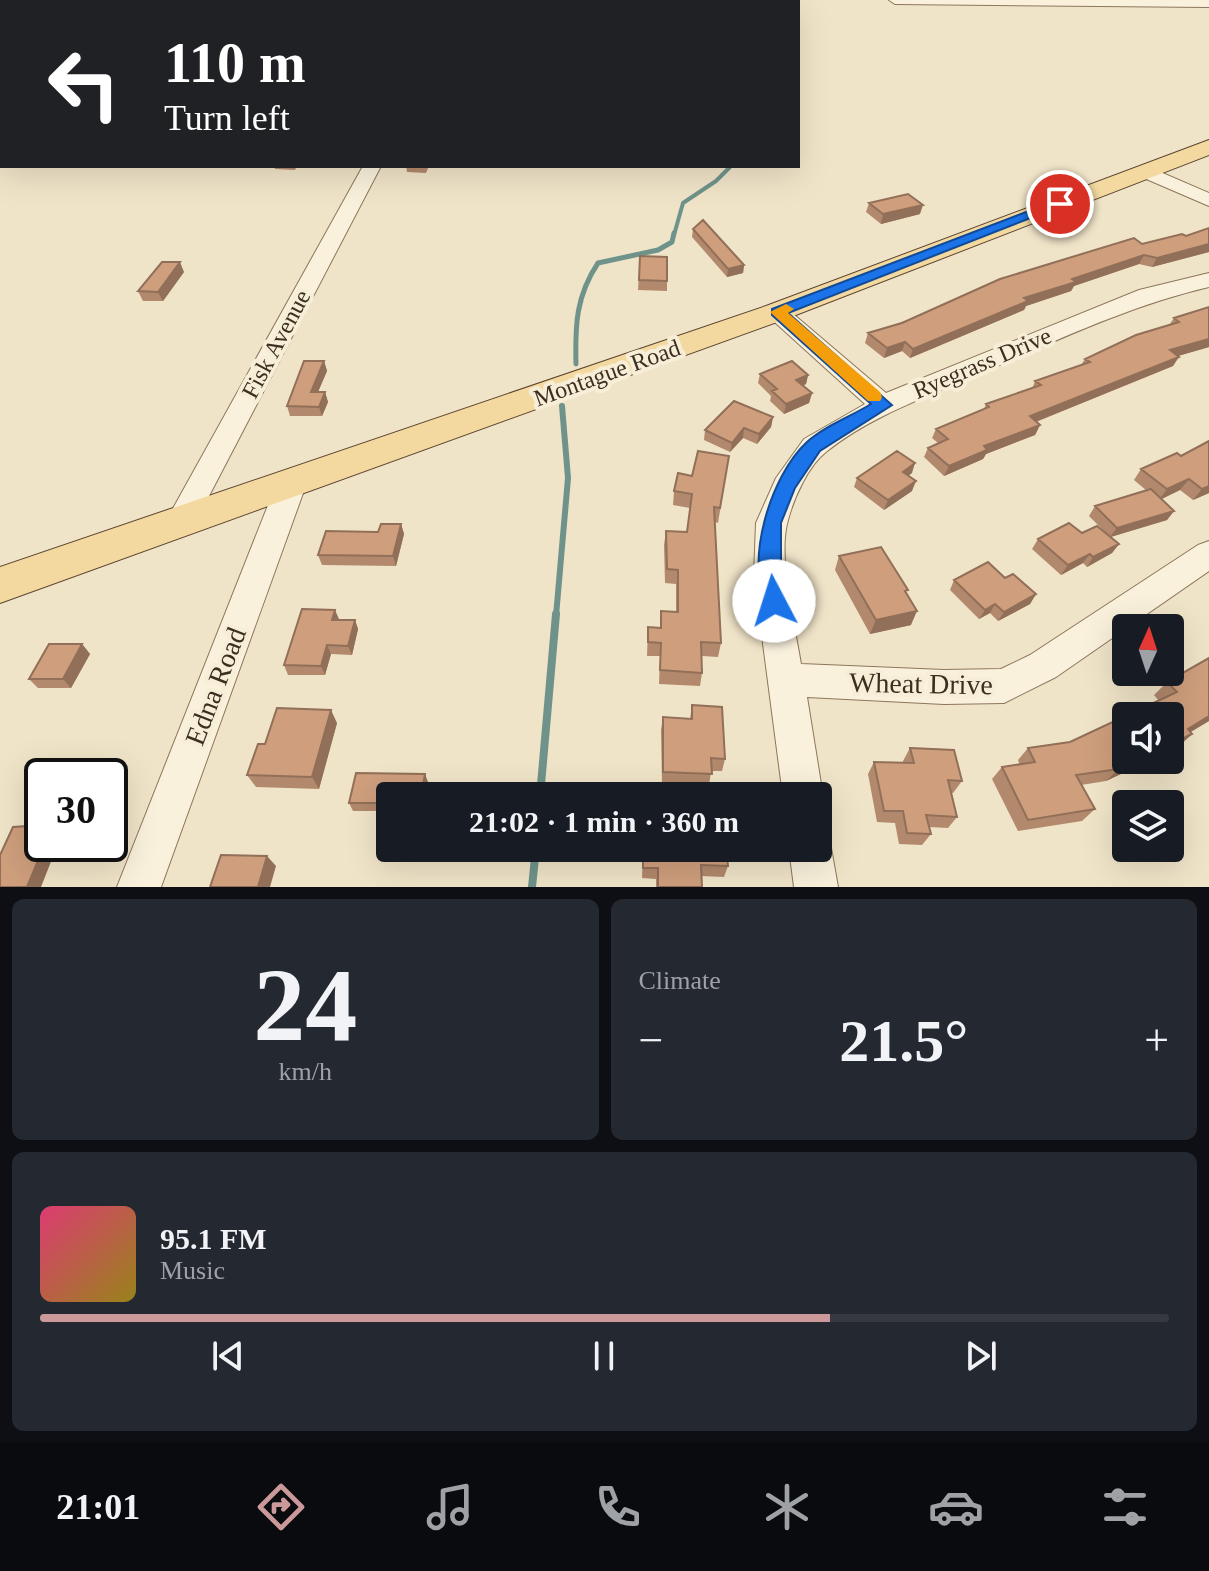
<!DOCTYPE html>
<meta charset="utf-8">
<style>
body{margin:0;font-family:Georgia,serif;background:#242831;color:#f1f3f6;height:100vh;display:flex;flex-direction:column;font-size:30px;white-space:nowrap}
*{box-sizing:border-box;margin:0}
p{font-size:26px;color:#9ea1a6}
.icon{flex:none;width:44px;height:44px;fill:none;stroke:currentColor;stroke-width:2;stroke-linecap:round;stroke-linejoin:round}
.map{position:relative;height:887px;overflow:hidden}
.drawer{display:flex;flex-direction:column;gap:12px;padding:12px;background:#0d0f14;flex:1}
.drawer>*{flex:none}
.banner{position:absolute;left:0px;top:0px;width:800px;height:168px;box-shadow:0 8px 32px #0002;background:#202124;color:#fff;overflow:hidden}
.needle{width:52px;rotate:3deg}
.fabs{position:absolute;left:1112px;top:614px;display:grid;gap:16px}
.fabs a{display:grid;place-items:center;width:72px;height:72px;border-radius:8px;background:#171b24;box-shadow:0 8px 32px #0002;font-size:40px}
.speed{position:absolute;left:24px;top:758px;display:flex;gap:16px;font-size:40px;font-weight:700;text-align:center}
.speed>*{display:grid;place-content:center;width:104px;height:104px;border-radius:50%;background:#171b24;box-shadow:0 8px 32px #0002;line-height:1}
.speed .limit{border:4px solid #111;border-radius:12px;background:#fff;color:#111}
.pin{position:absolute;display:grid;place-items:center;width:68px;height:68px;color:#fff;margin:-34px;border:4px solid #fff;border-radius:50%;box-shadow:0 2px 8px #0007}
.me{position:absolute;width:88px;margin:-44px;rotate:355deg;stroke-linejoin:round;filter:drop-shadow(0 0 6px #0008)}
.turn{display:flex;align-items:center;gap:28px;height:168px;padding:0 32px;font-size:36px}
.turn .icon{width:104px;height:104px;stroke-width:2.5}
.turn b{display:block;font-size:56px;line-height:68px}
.big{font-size:60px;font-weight:600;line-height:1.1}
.drawer .widget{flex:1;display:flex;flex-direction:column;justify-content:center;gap:12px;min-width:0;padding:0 28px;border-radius:12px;background:#242831}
.drawer .dial{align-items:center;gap:0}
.dial b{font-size:104px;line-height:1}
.song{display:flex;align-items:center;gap:24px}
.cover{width:96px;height:96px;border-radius:12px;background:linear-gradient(135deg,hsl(340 70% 55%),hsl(50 70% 35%))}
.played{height:8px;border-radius:4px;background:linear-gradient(90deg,#cc999b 70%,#363941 70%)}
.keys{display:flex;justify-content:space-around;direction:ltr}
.heat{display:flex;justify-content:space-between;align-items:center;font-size:44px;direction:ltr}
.drawer .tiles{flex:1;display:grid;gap:12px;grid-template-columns:1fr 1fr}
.widget:last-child{grid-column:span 2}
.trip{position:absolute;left:376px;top:782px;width:456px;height:80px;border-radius:8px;background:#171b24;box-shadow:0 8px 32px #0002;font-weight:600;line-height:80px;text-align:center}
.tabs{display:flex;height:128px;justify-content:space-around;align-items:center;background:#090b0e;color:#9ea1a6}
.tabs .icon{width:56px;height:56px}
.tabs .active{color:#cc999b}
.tabs b{font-size:36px;color:#f1f3f6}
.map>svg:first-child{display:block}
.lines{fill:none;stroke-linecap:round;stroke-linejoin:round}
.stream-far3{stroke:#6f938a;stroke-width:4}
.stream-far2{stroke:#6f938a;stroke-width:5}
.stream-far1{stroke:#6f938a;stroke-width:6}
.stream{stroke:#6f938a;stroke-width:8}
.minor-casing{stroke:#8d765c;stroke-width:2}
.major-casing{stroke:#5b4430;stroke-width:2}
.minor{fill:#faf1dc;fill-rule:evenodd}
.major{fill:#f3d9a0;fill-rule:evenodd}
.wall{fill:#b2896c}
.shaded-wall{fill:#916f58}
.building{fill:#cf9f7d;stroke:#916f58;stroke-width:2}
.route{fill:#1a73e8;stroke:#114b97;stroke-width:2}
.slow{fill:#f59e0b}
.labels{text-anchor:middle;stroke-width:8;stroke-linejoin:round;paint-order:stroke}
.street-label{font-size:24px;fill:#3d2e20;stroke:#f7eed8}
.near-street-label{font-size:28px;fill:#3d2e20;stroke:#f7eed8}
</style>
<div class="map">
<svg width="1209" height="887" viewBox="0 0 1209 887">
<rect width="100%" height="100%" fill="#f0e4c8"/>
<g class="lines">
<path class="stream-far3" d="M674 235 683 203 716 181 731 166"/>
<path class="stream-far2" d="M576 364C575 325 576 296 598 263L658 250 672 242 674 233"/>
<path class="stream-far1" d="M556 616 568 478 562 406"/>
<path class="stream" d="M540 796 556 614
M532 887 536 848"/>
<defs>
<path id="minor" d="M889 0H1209V7L895 4Z
M1144 165 1209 193V206L1137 175 1135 171Z
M363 166H381L196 521 192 529 181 533 170 529 166 521Z
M1209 273V287C1128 306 1053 342 977 375 926 397 869 417 826 452 808 466 794 498 788 520 777 556 795 626 801 664L944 670 1001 669 1030 655 1198 545 1209 541V571L1056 677 1004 703 944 704 807 697 823 796 818 808V796H783L754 575 756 523 776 478 804 439 865 404 769 317 765 312 769 307H785L886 393 1139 290Z
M291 474 301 477 306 485 161 887H117L276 485 281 477Z
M818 830 825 833 831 848 838 887H794L789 848H818Z"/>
<path id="major" d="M1209 140V155L788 318 0 603V567L766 306Z"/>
</defs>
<use href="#minor" class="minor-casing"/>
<use href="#major" class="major-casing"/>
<use href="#minor" class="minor"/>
<use href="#major" class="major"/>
</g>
<path class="wall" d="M274 166H297L295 170 275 169Z
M406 166H429L426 173 407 172Z
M869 203 920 214 881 224 866 212Z
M1209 228V252L1152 267 1139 264 1074 286 1071 291 1026 306 1024 310 910 358 902 351 884 358 865 343 868 333 1142 244 1186 236Z
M693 229 744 265 743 273 727 277 692 237Z
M640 256 667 257V291L638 290Z
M184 272 163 301H143L138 291Z
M1174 318 1209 347 1178 356 1173 366 1036 422 1040 425 1035 435 986 454 983 459 944 476 924 457 928 448 938 443 932 438 936 429 984 409 986 404 1032 389 1035 381 1081 365 1085 359 1170 324Z
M324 361 327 371 318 392H325L328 402 322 416H290L287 406Z
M760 374 808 375 806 384 803 386 812 393 809 403 784 414 770 401 771 396 758 383Z
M773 417 771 427 757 444 743 438 730 452 704 440 705 430Z
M1177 453 1209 493 1193 500 1180 490 1162 499 1174 511 1167 520 1111 537 1119 544 1112 553 1087 567 1083 563 1061 575 1032 549 1038 539 1104 531 1089 516 1095 506 1147 491 1134 480 1141 469Z
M729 456 718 523 715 522 721 643 718 657 702 656V673L700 686 659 684 660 656H647L648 627 660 628 661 611 676 612V584L665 583 664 545 666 531 687 532 690 508 673 505 674 491 692 476Z
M912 473 908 476 912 491 884 510 854 487 857 478Z
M401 524 404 534 396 566 322 565 318 555 378 532Z
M839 556 906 593 911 625 870 634 835 570Z
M1005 578 1036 594 1030 604 998 621 990 613 979 619 950 590 954 580Z
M339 620H355L358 629 352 655 331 654 325 675H288L284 665Z
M82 644 90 654 71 688H38L29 679Z
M1209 658V721L1190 732 1192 734 1178 747 1106 781 1081 785 1095 809 1082 821 1018 831 992 779 1002 767 1020 765 1018 760 1028 748 1070 742 1159 701 1154 695 1167 682Z
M692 705 725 759 722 771H711L709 786 662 784 661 730 663 717 690 719Z
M337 723 319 789 256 787 247 775 265 744Z
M910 748 962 781 953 793H951L957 817 948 828 929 827 931 834 922 845 899 844 895 823 877 822 868 774 874 762 903 763V761Z
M428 782 390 796V811H353L349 803Z
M643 848 728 866 724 877 701 876 702 887H656V879L642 878Z"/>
<path class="shaded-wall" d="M923 205 920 214 881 224 883 214Z
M1209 244V252L1152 267 1157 258Z
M1144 255 1139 264 1074 286 1071 291 1026 306 1024 310 910 358 913 349 1024 298 1072 279Z
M180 262 184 272 163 301 158 292Z
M744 265 743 273 727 277 728 269Z
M1209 339V347L1164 360 1170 350Z
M905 342 902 351 884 358 887 348Z
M1179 357 1173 366 1025 426 1030 416Z
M324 361 327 371 314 401 311 392Z
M808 375 806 384 794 389 796 380Z
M325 392 328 402 322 416 319 407Z
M812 393 809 403 784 414 786 404Z
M773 417 771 427 757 444 759 434Z
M1040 425 1035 435 986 454 983 459 944 476 949 466 984 446Z
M744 428 743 438 730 452 732 443Z
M915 463 912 473 899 482 903 472Z
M1189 479 1180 490 1159 500 1167 489Z
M916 481 912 491 884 510 888 500Z
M1209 486V493L1193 500 1202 489Z
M1174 511 1167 520 1110 537 1117 528Z
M401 524 404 534 396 566 393 556Z
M1119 544 1112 553 1087 567 1093 557Z
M1090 554 1083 563 1061 575 1068 565Z
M1036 594 1030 604 998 621 1004 612Z
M995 604 990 613 979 619 985 610Z
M335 610 339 619 332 620Z
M917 611 911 625 870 634 876 620Z
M355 620 358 629 352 655 348 646Z
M82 644 90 654 71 688 63 679Z
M327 645 331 654 325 675 321 666Z
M331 710 337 723 319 789 312 777Z
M1209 716V721L1174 742 1188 729Z
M1192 734 1178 747 1170 751V745Z
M1138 760H1151L1106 781 1119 769Z
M425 774 428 782 425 796H421Z
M45 844H58L41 887H27Z
M267 856 276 866 270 887H258Z"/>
<path class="building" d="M908 194 923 205 883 214 869 203Z
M703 220 744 265 728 269 693 229Z
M1209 228V244L1157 258 1144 255 1072 279 1076 282 1024 298 1028 301 913 349 905 342 887 348 868 333 902 323 1000 279 1134 238 1142 244 1182 234 1186 236Z
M640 256 667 257V281L639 280Z
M162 262H180L158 292 138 291Z
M1209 307V339L1170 350 1179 357 1030 416 1040 425 984 446 987 450 949 466 928 448 948 439 936 429 989 407 986 404 1041 385 1035 381 1090 362 1085 359 1136 335 1179 322 1174 318Z
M304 361H324L311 392H325L319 407 287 406Z
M792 361 808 375 796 380 812 393 786 404 772 391 777 389 760 374Z
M734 401 773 417 759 434 744 428 732 443 705 430Z
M1209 441V486L1202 489 1189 479 1167 489 1141 469 1177 453 1181 456Z
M698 451 729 456 720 508 714 507 721 643 701 642 702 673 660 670 661 643 648 642V627L661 628V611L678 612V570L667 569 666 531 687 532 692 494 674 491 678 473 692 476Z
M897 451 915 463 903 472 916 481 888 500 857 478Z
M1151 489 1174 511 1117 528 1095 506Z
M1069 523 1082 533 1097 526 1119 544 1093 557 1090 554 1068 565 1038 539Z
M381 524H401L393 556 318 555 326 531 378 532Z
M881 547 908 590 905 591 917 611 876 620 839 556Z
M988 562 1005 578 1013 574 1036 594 1004 612 995 604 985 610 954 580Z
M302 609 335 610 332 620H355L348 646 327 645 321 666 284 665Z
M49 644H82L63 679H29Z
M1209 658V716L1188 729 1192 734 1170 745V716H1126V760H1138L1119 769 1076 775 1095 809 1028 820 1002 767 1035 762 1028 748 1070 742 1177 692 1167 682Z
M692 705 722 707 725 759 711 758 712 774 663 772V717L692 719Z
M277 708 331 710 312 777 247 775 258 744H265Z
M910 748 954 750 962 781 948 780 957 817 926 815 931 834 907 833 903 811H884L874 762 914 763Z
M356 773 425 774 421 796H390V803H349Z
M42 825V844H45L27 887H0V855L13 827Z
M643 848H726L728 866 701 865 702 887H658V868H643Z
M221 855 267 856 258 887H210Z"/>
<path class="route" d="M1055 201 1066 204 788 313 892 405 820 451 795 488 781 523V575L785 601 782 607 774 610 767 607C744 561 771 475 807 442 824 426 852 416 871 404L772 315V309Z"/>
<path class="slow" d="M786 304 794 309 788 313 880 392 882 397 880 401H868L770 312Z"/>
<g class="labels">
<g class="street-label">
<text transform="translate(276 344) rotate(-62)" y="8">Fisk Avenue</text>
<text transform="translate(982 363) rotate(-23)" y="8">Ryegrass Drive</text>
<text transform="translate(607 373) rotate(-20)" y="8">Montague Road</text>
</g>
<g class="near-street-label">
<text transform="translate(921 683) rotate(1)" y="10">Wheat Drive</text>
<text transform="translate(215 686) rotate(-69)" y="10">Edna Road</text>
</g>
</g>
</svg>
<div class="fabs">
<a><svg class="needle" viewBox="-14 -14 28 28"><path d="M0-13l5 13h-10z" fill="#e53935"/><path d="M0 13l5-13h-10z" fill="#9ea1a6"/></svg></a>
<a><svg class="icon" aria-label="sound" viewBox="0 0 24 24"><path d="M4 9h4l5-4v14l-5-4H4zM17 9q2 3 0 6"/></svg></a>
<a><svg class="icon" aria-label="layers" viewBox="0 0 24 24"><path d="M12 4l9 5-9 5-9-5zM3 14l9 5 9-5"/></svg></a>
</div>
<div class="speed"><div class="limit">30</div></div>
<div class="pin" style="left:1060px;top:204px;background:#d93025"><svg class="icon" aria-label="arrive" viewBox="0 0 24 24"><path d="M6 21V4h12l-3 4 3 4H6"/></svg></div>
<svg class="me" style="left:774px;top:601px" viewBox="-20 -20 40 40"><circle r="19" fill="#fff"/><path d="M0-13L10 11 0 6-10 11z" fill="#1a73e8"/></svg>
<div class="trip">21:02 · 1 min · 360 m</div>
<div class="banner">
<div class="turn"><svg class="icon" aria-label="left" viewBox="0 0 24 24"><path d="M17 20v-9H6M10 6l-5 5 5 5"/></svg><div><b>110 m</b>Turn left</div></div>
</div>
</div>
<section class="drawer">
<div class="tiles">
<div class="widget dial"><b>24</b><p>km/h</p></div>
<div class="widget"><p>Climate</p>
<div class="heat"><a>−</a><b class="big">21.5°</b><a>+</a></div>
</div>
<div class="widget">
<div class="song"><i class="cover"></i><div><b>95.1 FM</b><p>Music</p></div></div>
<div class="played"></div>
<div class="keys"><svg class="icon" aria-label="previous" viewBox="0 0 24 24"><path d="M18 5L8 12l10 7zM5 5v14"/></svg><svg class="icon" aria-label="pause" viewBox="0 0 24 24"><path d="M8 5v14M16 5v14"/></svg><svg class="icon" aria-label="next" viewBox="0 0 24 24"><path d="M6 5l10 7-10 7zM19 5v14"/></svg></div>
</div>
</div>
</section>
<nav class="tabs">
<b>21:01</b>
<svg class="icon active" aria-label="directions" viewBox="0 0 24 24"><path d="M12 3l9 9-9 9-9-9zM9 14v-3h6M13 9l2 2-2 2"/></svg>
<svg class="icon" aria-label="music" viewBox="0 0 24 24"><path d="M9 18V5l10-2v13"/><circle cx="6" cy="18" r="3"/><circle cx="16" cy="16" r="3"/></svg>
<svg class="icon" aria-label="phone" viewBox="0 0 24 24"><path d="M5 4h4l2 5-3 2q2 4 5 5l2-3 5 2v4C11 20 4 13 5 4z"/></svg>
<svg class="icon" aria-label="climate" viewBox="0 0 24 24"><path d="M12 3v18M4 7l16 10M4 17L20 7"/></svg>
<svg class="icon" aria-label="car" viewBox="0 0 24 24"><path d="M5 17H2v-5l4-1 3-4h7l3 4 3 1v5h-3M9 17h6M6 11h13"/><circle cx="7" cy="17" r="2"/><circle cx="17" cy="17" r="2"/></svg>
<svg class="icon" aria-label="filters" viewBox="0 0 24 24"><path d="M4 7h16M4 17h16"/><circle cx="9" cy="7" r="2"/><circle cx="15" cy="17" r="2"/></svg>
</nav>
